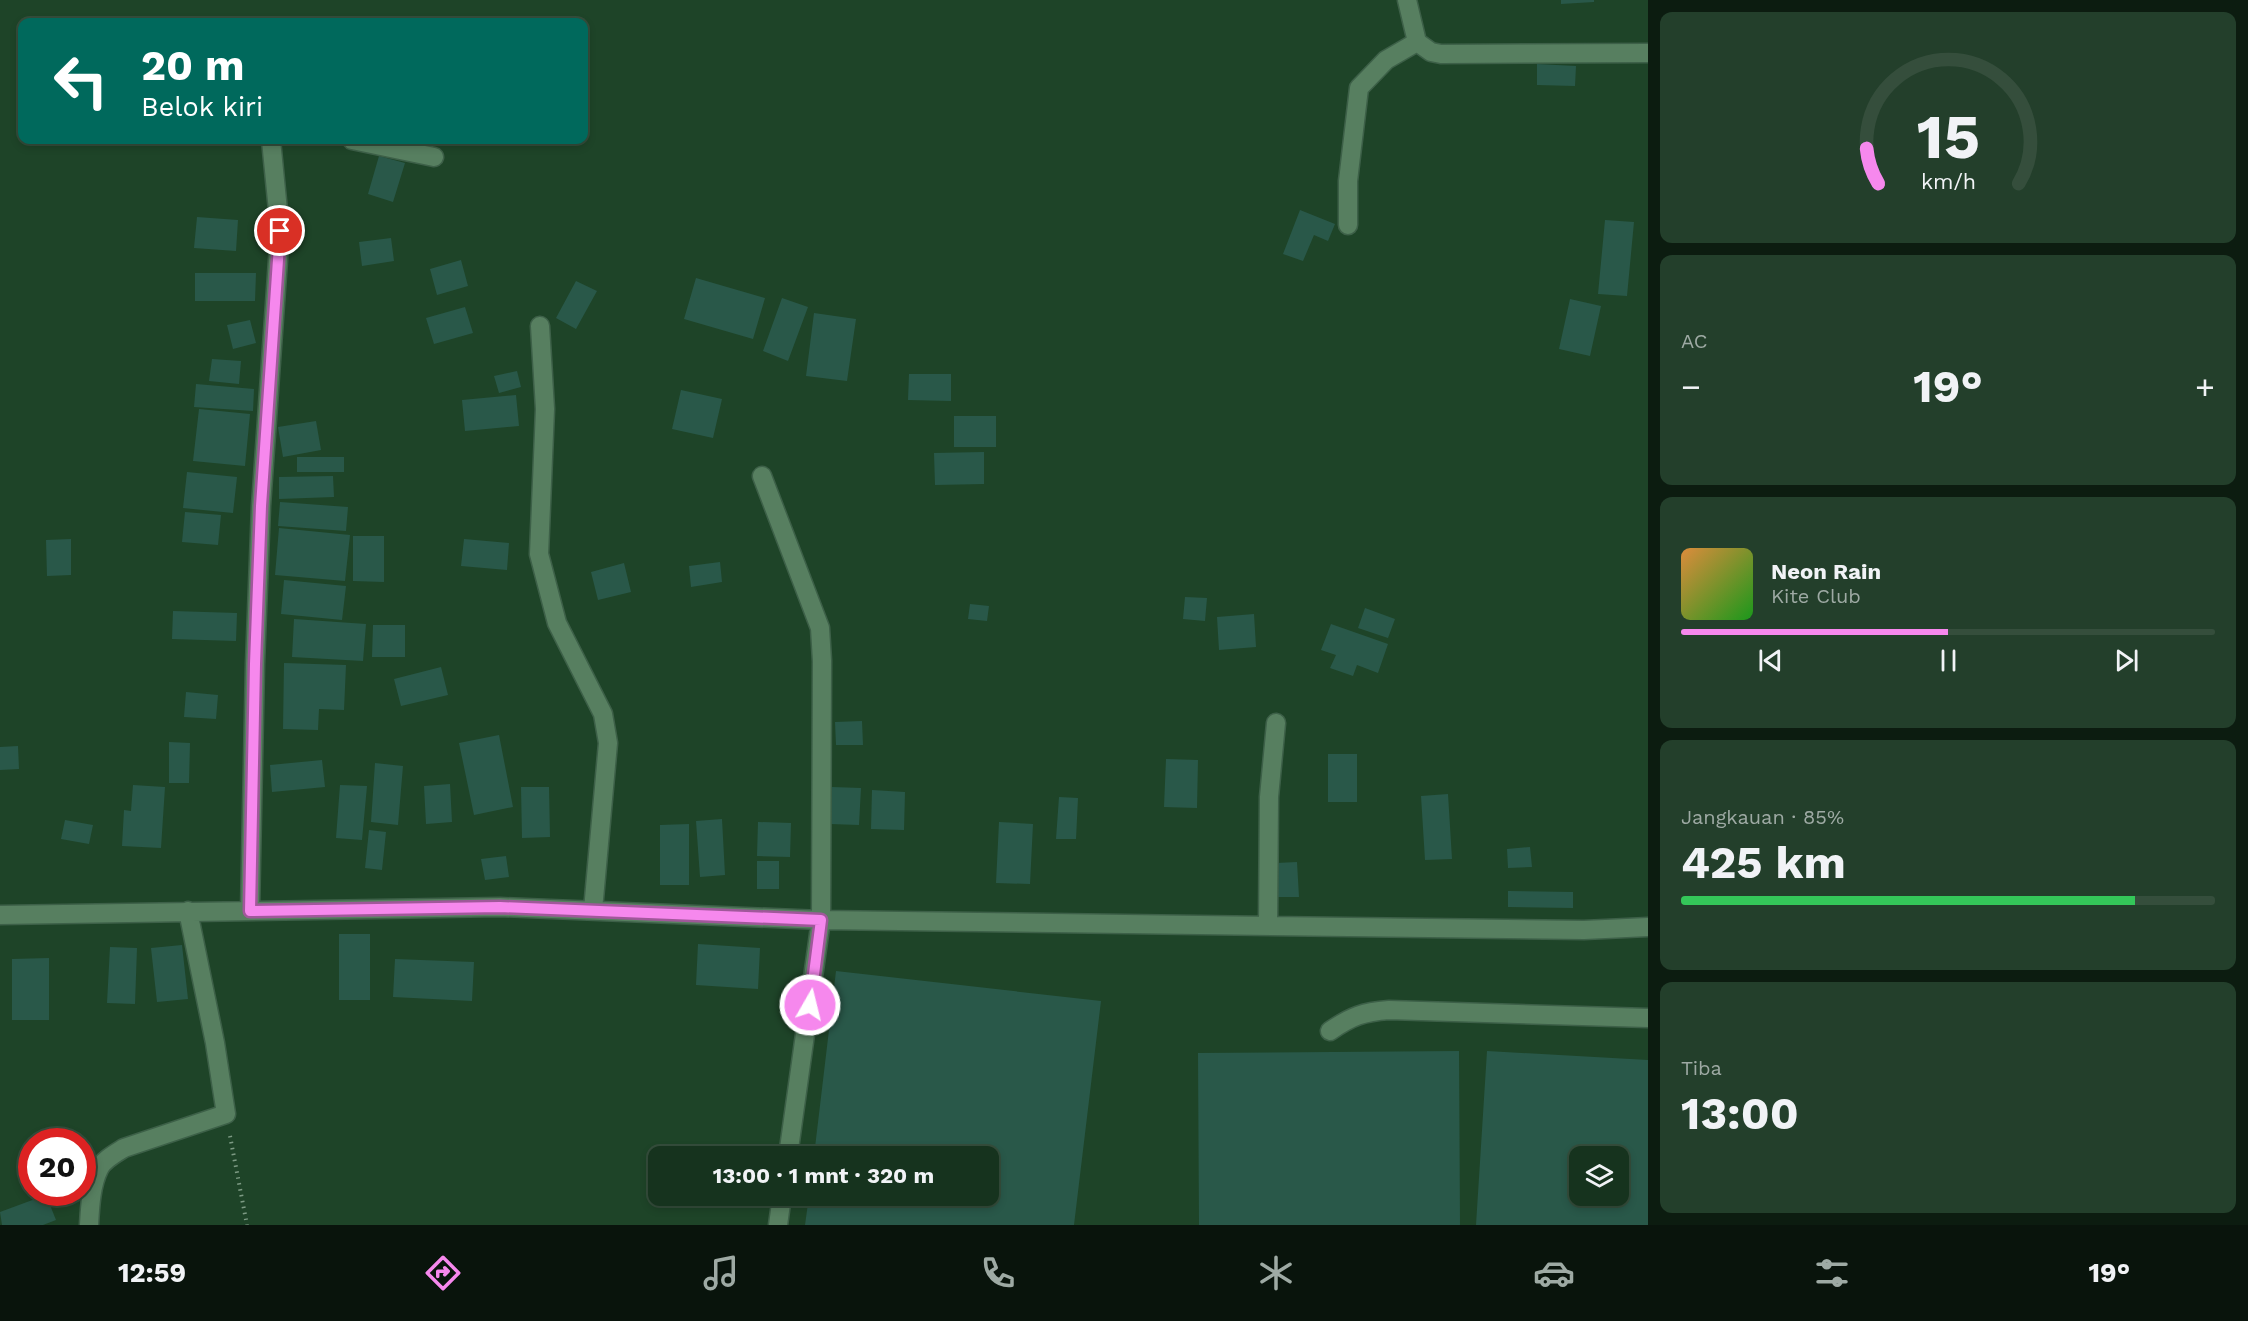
<!DOCTYPE html>
<html lang="id">
<meta charset="utf-8">
<style>
body{margin:0;font-family:"Work Sans",sans-serif;background:#233f2b;color:#f1f3f6;height:100vh;display:flex;flex-direction:column;font-size:22px;white-space:nowrap}
*{box-sizing:border-box;margin:0}
p{font-size:20px;color:#9eaaa4}
.icon{flex:none;width:33px;height:33px;fill:none;stroke:currentColor;stroke-width:2;stroke-linecap:round;stroke-linejoin:round}
.map{position:relative;flex:1;overflow:hidden}
.side{display:flex;flex-direction:column;gap:12px;padding:12px;background:#0c1c10;width:600px}
.side>*{flex:none}
.hud{position:absolute;left:18px;top:18px;width:570px;height:126px;border-radius:12px;box-shadow:0 3px 9px #0003,0 0 0 2px #354e3c;background:#00695c;color:#fff;overflow:hidden}
.fabs{position:absolute;left:1569px;top:1146px;display:grid;gap:12px}
.fabs a{display:grid;place-items:center;width:60px;height:60px;border-radius:12px;background:#16331e;box-shadow:0 3px 9px #0003,0 0 0 2px #354e3c;font-size:30px}
.speed{position:absolute;left:18px;top:1128px;display:flex;gap:12px;font-size:30px;font-weight:700;text-align:center}
.speed>*{display:grid;place-content:center;width:78px;height:78px;border-radius:50%;background:#16331e;box-shadow:0 3px 9px #0003,0 0 0 2px #354e3c;line-height:1}
.speed .limit{border:9px solid #d22;background:#fff;color:#111}
.pin{position:absolute;display:grid;place-items:center;width:51px;height:51px;color:#fff;margin:-26px;border:3px solid #fff;border-radius:50%;box-shadow:0 2px 6px #0007}
.me{position:absolute;width:66px;margin:-33px;rotate:8deg;stroke-linejoin:round;filter:drop-shadow(0 0 4px #0008)}
.turn{display:flex;align-items:center;gap:21px;height:126px;padding:0 24px;font-size:27px}
.turn .icon{width:78px;height:78px;stroke-width:2.5}
.turn b{display:block;font-size:42px;line-height:51px}
.big{font-size:45px;font-weight:700;line-height:1.1}
.side .widget{flex:1;display:flex;flex-direction:column;justify-content:center;gap:9px;min-width:0;padding:0 21px;border-radius:12px;background:#233f2b}
.side .dial{align-items:center;gap:0}
.dial svg{height:156px;overflow:visible;fill:none;stroke:#354e3c;stroke-width:7;stroke-linecap:round;text-anchor:middle}
.dial text{fill:#f1f3f6;stroke:none}
.song{display:flex;align-items:center;gap:18px}
.cover{width:72px;height:72px;border-radius:9px;background:linear-gradient(135deg,hsl(30 70% 55%),hsl(120 70% 35%))}
.played{height:6px;border-radius:3px;background:linear-gradient(90deg,#f688ed 50%,#354e3c 50%)}
.keys{display:flex;justify-content:space-around;direction:ltr}
.heat{display:flex;justify-content:space-between;align-items:center;font-size:33px;direction:ltr}
.charge{height:9px;border-radius:4px;background:linear-gradient(90deg,#34c759 85%,#354e3c 0)}
.trip{position:absolute;left:648px;top:1146px;width:351px;height:60px;border-radius:12px;background:#16331e;box-shadow:0 3px 9px #0003,0 0 0 2px #354e3c;font-weight:700;line-height:60px;text-align:center}
.dock{display:flex;height:96px;justify-content:space-around;align-items:center;background:#09140c;color:#9eaaa4}
.dock .icon{width:42px;height:42px}
.dock .selected{color:#f688ed}
.dock b{font-size:27px;color:#f1f3f6}
main{display:flex;flex:1;min-height:0}
.map>svg:first-child{display:block}
.building{fill:#295849;fill-rule:evenodd}
.lines{fill:none;stroke-linecap:round;stroke-linejoin:round}
.minor-casing{stroke:#3d6048;stroke-width:21}
.path{stroke:#7c9a83;stroke-width:4;stroke-dasharray:1.5 4.5;stroke-linecap:butt}
.minor{stroke:#577f60;stroke-width:18}
.route-casing{stroke:#a0589a;stroke-width:15}
.route{stroke:#f688ed;stroke-width:10}
</style>
<main>
<div class="map">
<svg width="1648" height="1225" viewBox="0 0 1648 1225">
<rect width="100%" height="100%" fill="#1e4428"/>
<path class="building" d="M1561 0H1594V2L1561 4Z
M1537 64 1576 66 1575 86 1537 85Z
M379 156 405 163 393 202 368 194Z
M1300 210 1335 224 1328 241 1314 235 1303 261 1283 254Z
M197 217 238 220 236 251 194 248Z
M1605 220 1634 222 1627 296 1598 294Z
M391 238 394 261 362 266 359 242Z
M461 260 468 286 437 295 430 269Z
M195 273H256L255 301H195Z
M696 278 765 298 753 339 684 319Z
M576 281 597 291 576 329 556 318Z
M782 298 808 307 788 361 763 351Z
M1570 299 1601 306 1590 356 1559 349Z
M465 307 473 333 434 344 426 318Z
M814 313 856 319 847 381 806 376Z
M250 320 256 343 233 349 227 325Z
M212 359 241 361 239 384 209 381Z
M517 371 521 387 499 393 494 376Z
M909 374H951V401L908 400Z
M196 384 254 389 253 411 194 407Z
M681 390 722 399 713 438 672 429Z
M516 395 519 426 465 431 462 400Z
M199 409 250 414 245 466 193 461Z
M954 416H996V447H954Z
M316 421 321 450 283 457 278 427Z
M984 452V484L935 485 934 453Z
M297 457H344V472H297Z
M187 472 237 477 233 513 183 508Z
M333 476 334 497 279 499V477Z
M280 502 348 507 346 531 278 526Z
M185 512 221 515 218 545 182 542Z
M279 528 350 535 345 581 275 575Z
M353 536H384V582L353 581Z
M71 539V575L47 576 46 540Z
M464 539 509 543 507 570 461 566Z
M720 562 722 582 691 587 689 566Z
M624 563 631 592 598 600 591 572Z
M284 580 346 586 342 620 281 614Z
M1185 597 1207 598 1205 621 1183 619Z
M970 604 989 606 987 621 968 619Z
M1365 608 1395 619 1388 638 1358 628Z
M173 611 237 613 236 641 172 639Z
M1254 614 1256 647 1219 650 1217 617Z
M294 619 366 624 363 661 292 657Z
M1331 624 1388 644 1378 673 1357 665 1353 676 1330 668 1336 655 1321 650Z
M373 625H405V657H372Z
M284 663 346 665 344 710 319 709 318 730 283 729Z
M441 667 448 695 401 706 394 679Z
M186 692 218 695 216 719 184 717Z
M862 721 863 745H836L835 722Z
M499 735 513 807 474 815 459 743Z
M169 742 190 743 189 783H169Z
M18 746 19 769 0 770V747Z
M1328 754H1357V802H1328Z
M1166 759 1198 760 1197 808 1164 807Z
M322 760 325 787 272 792 270 765Z
M375 763 403 766 398 825 371 822Z
M450 784 452 822 426 824 424 786Z
M133 785 165 787 161 848 122 846 124 810 131 811Z
M340 785 367 786 362 840 336 838Z
M521 787H549L550 837 522 838Z
M832 787 861 788 859 825 830 824Z
M872 790 905 792 904 830 871 829Z
M1448 794 1452 859 1425 860 1421 796Z
M1059 797 1078 798 1076 839H1056Z
M722 819 725 875 700 877 696 821Z
M65 820 93 825 89 844 61 839Z
M758 822 791 823 790 857 757 856Z
M999 822 1033 824 1030 884 996 883Z
M689 824V885H660V825Z
M369 830 386 832 382 870 365 868Z
M1530 847 1532 867 1508 868 1507 849Z
M506 856 509 877 485 880 481 859Z
M757 861H779V889H757Z
M1297 862 1299 897H1277L1276 863Z
M1508 891 1573 892V908L1508 907Z
M339 934H370V1000H339Z
M698 944 760 948 758 989 696 985Z
M182 945 188 999 157 1002 151 948Z
M110 947 137 948 135 1004 107 1003Z
M49 958V1020H12V959Z
M395 959 474 962 472 1001 393 997Z
M836 971 1101 1001 1074 1225H805L809 1196H988V1156H814Z
M1459 1051 1460 1225H1199L1198 1053Z
M1487 1051 1648 1060V1225H1476ZM1580 1156H1618V1196H1580Z
M46 1195 56 1220 43 1225H2L0 1212Z"/>
<g class="lines">
<defs>
<path id="minor" d="M1407 0 1417 42 1431 52 1441 54 1648 53
M352 140 434 157
M1348 225V181L1359 88 1386 60 1417 42
M540 326 545 409 539 554 557 623 603 714 608 743 593 910
M762 476 820 628 822 661 821 920 788 1156
M250 911 255 664 261 506 280 231 271 140
M0 915 500 907 821 920 1584 930 1648 927
M1268 926 1269 797 1276 723
M1330 1031C1352 1016 1363 1012 1389 1010L1648 1018
M89 1225C90 1207 91 1185 99 1169 103 1160 116 1153 124 1148L226 1114 215 1043 188 911
M778 1225 782 1196"/>
</defs>
<use href="#minor" class="minor-casing"/>
<path class="path" d="M230 1136 247 1225"/>
<use href="#minor" class="minor"/>
</g>
<g class="lines">
<defs>
<path id="route" d="M280 231 261 506 255 664 250 911 500 907 821 920 810 1005"/>
</defs>
<use href="#route" class="route-casing"/>
<use href="#route" class="route"/>
</g>
</svg>
<div class="fabs">
<a><svg class="icon" aria-label="layers" viewBox="0 0 24 24"><path d="M12 4l9 5-9 5-9-5zM3 14l9 5 9-5"/></svg></a>
</div>
<div class="speed"><div class="limit">20</div></div>
<div class="pin" style="left:280px;top:231px;background:#d93025"><svg class="icon" aria-label="arrive" viewBox="0 0 24 24"><path d="M6 21V4h12l-3 4 3 4H6"/></svg></div>
<svg class="me" style="left:810px;top:1005px" viewBox="-20 -20 40 40"><circle r="17" fill="#f688ed" stroke="#fff" stroke-width="3"/><path d="M0-11L8 9 0 5-8 9z" fill="#fff"/></svg>
<div class="trip">13:00 · 1 mnt · 320 m</div>
<div class="hud">
<div class="turn"><svg class="icon" aria-label="left" viewBox="0 0 24 24"><path d="M17 20v-9H6M10 6l-5 5 5 5"/></svg><div><b>20 m</b>Belok kiri</div></div>
</div>
</div>
<section class="side">
<div class="widget dial"><svg viewBox="0 0 100 80">
<path d="M14 69A42 42 0 1 1 86 69"/>
<path d="M14 69A42 42 0 0 1 8 51" stroke="#f688ed"/>
<text x="50" y="56" font-size="32" font-weight="700">15</text>
<text x="50" y="72" font-size="11">km/h</text>
</svg></div>
<div class="widget"><p>AC</p>
<div class="heat"><a>−</a><b class="big">19°</b><a>+</a></div>
</div>
<div class="widget">
<div class="song"><i class="cover"></i><div><b>Neon Rain</b><p>Kite Club</p></div></div>
<div class="played"></div>
<div class="keys"><svg class="icon" aria-label="previous" viewBox="0 0 24 24"><path d="M18 5L8 12l10 7zM5 5v14"/></svg><svg class="icon" aria-label="pause" viewBox="0 0 24 24"><path d="M8 5v14M16 5v14"/></svg><svg class="icon" aria-label="next" viewBox="0 0 24 24"><path d="M6 5l10 7-10 7zM19 5v14"/></svg></div>
</div>
<div class="widget"><p>Jangkauan · 85%</p><b class="big">425 km</b><div class="charge"></div></div>
<div class="widget"><p>Tiba</p><b class="big">13:00</b></div>
</section>
</main>
<nav class="dock">
<b>12:59</b>
<svg class="icon selected" aria-label="directions" viewBox="0 0 24 24"><path d="M12 3l9 9-9 9-9-9zM9 14v-3h6M13 9l2 2-2 2"/></svg>
<svg class="icon" aria-label="music" viewBox="0 0 24 24"><path d="M9 18V5l10-2v13"/><circle cx="6" cy="18" r="3"/><circle cx="16" cy="16" r="3"/></svg>
<svg class="icon" aria-label="phone" viewBox="0 0 24 24"><path d="M5 4h4l2 5-3 2q2 4 5 5l2-3 5 2v4C11 20 4 13 5 4z"/></svg>
<svg class="icon" aria-label="climate" viewBox="0 0 24 24"><path d="M12 3v18M4 7l16 10M4 17L20 7"/></svg>
<svg class="icon" aria-label="car" viewBox="0 0 24 24"><path d="M5 17H2v-5l4-1 3-4h7l3 4 3 1v5h-3M9 17h6M6 11h13"/><circle cx="7" cy="17" r="2"/><circle cx="17" cy="17" r="2"/></svg>
<svg class="icon" aria-label="filters" viewBox="0 0 24 24"><path d="M4 7h16M4 17h16"/><circle cx="9" cy="7" r="2"/><circle cx="15" cy="17" r="2"/></svg>
<b>19°</b>
</nav>
